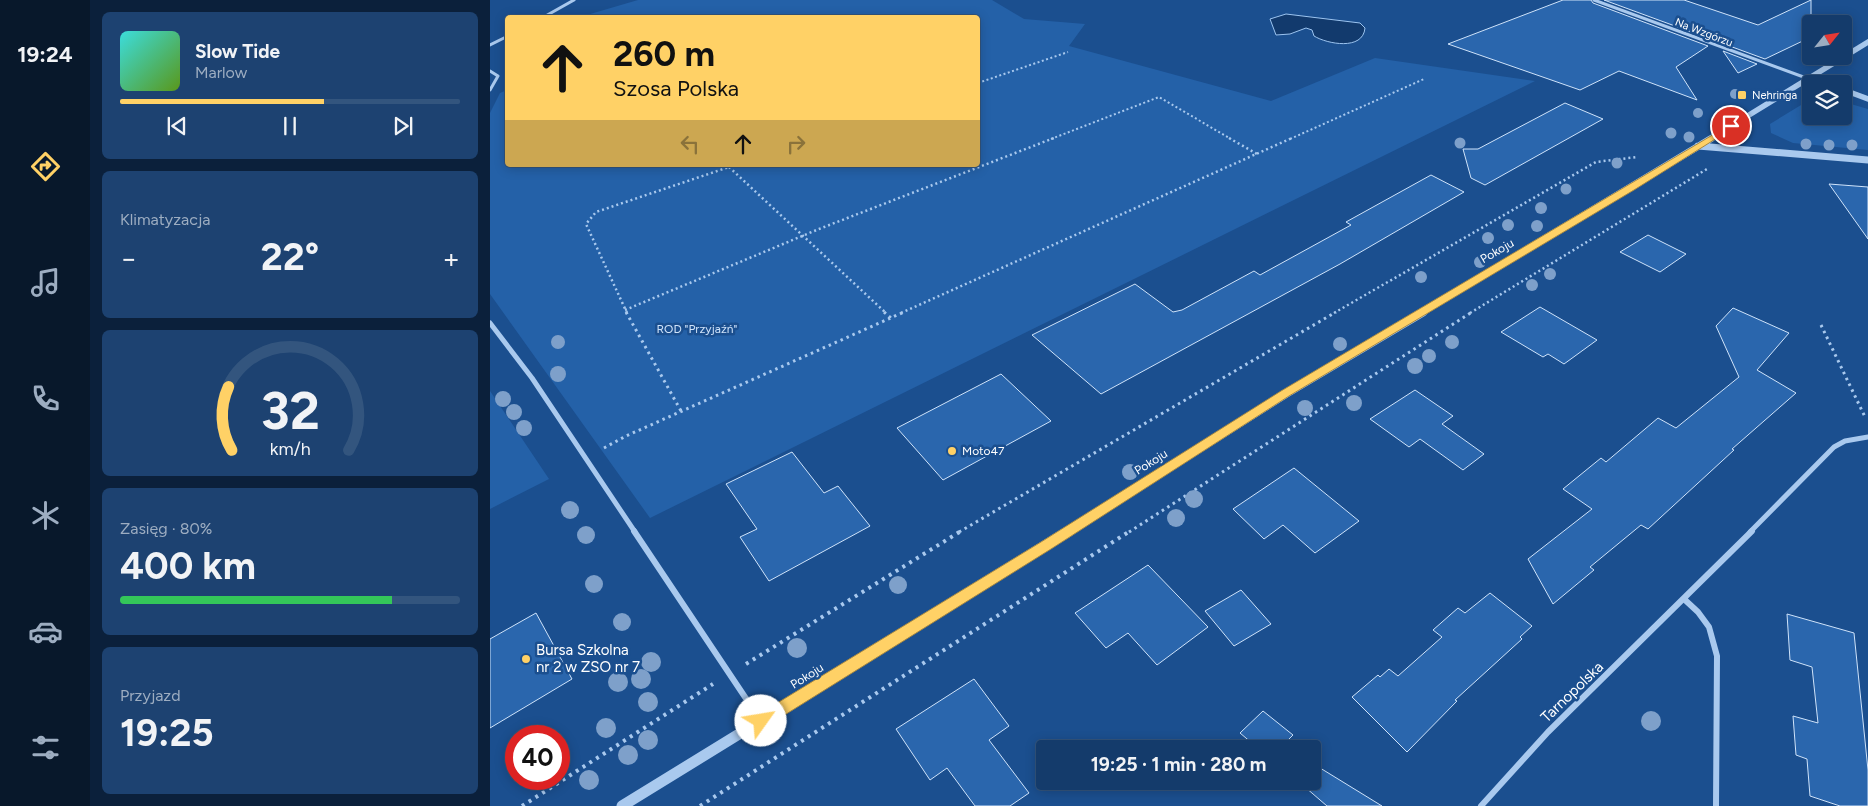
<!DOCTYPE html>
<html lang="pl">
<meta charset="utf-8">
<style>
body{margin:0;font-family:Figtree,sans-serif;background:#1d4271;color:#f1f3f6;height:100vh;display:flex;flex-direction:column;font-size:19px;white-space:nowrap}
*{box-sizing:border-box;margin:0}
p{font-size:16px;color:#9dadc1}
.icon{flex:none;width:28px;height:28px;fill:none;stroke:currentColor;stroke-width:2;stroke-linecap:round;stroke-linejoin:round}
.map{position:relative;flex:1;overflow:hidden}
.drawer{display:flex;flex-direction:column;gap:12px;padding:12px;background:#0b203b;width:400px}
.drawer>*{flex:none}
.top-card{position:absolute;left:15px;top:15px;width:475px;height:152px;border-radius:5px;box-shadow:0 2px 12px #0003,0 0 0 1px #33557e;background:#ffd166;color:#111;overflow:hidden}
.needle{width:32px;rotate:60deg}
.controls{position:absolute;left:1312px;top:15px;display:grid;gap:10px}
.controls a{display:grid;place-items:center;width:50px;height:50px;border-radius:5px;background:#143b6b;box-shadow:0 2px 12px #0003,0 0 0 1px #33557e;font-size:25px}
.speed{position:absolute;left:15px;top:725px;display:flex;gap:10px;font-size:25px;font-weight:700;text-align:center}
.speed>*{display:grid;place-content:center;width:65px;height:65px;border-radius:50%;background:#143b6b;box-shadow:0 2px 12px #0003,0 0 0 1px #33557e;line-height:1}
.speed .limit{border:8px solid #d22;background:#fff;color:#111}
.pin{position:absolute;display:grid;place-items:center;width:42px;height:42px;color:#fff;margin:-21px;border:2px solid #fff;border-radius:50%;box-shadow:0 1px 5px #0007}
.me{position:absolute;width:55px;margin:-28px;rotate:58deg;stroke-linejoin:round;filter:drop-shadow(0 0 4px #0008)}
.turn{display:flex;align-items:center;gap:18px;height:105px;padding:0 25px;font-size:22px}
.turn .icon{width:65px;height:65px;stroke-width:2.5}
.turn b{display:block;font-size:35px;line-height:42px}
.lanes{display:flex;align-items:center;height:48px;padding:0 25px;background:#0003;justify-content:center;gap:25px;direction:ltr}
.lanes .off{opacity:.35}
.big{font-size:38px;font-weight:700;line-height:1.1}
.drawer .card{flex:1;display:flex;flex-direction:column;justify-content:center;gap:8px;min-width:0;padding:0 18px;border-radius:8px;background:#1d4271}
.drawer .dial{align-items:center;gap:0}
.dial svg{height:130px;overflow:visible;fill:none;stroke:#33557e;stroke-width:7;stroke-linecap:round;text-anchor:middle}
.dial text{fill:#f1f3f6;stroke:none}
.song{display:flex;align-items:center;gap:15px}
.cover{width:60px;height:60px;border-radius:8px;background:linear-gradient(135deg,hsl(180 70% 55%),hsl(90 70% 35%))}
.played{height:5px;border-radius:2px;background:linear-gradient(90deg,#ffd166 60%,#33557e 60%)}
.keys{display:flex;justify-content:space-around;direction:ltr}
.heat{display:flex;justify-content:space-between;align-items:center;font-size:28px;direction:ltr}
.charge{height:8px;border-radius:4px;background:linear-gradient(90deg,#34c759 80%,#33557e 0)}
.trip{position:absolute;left:546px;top:740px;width:285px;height:50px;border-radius:5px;background:#143b6b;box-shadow:0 2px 12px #0003,0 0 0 1px #33557e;font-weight:700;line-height:50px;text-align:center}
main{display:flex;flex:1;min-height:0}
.menu{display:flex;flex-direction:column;width:90px;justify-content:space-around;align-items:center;background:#08182b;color:#9dadc1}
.menu .icon{width:35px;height:35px}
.menu .active{color:#ffd166}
.menu b{font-size:22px;color:#f1f3f6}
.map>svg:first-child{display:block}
.green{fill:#2461a8}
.water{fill:#123a6d;stroke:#9cc4f0}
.building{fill:#2a66ad;stroke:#cfe3fa}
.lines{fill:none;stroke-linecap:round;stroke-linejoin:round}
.path-far3{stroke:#a9c9ee;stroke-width:2;stroke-dasharray:2 2.5;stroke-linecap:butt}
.path-far2{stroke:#a9c9ee;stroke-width:2.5;stroke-dasharray:2 3;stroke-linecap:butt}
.path-far1{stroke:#a9c9ee;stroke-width:3;stroke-dasharray:2.5 4;stroke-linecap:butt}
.path{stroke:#a9c9ee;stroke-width:4;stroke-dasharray:3 5;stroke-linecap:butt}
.minor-far2{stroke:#a9c9ee;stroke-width:3}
.minor-far1{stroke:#a9c9ee;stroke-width:5}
.minor{stroke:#a9c9ee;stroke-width:6}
.tertiary-far3{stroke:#a9c9ee;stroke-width:5.5}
.tertiary-far2{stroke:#a9c9ee;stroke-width:7}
.tertiary-far1{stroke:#a9c9ee;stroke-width:9}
.tertiary{stroke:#a9c9ee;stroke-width:11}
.tree{fill:#7ea0ca}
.route{fill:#ffd166;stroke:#a68842}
.poi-dot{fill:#ffd166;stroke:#1b4f8f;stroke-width:2}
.labels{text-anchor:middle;stroke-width:5;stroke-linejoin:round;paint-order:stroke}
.far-street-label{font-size:11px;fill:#fff;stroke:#1b4f8f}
.far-poi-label{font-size:11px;fill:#fff;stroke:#1b4f8f;text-anchor:start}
.street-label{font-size:12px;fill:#fff;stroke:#1b4f8f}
.park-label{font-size:12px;fill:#cfe3fa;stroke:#1b4f8f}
.poi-label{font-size:12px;fill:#fff;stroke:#1b4f8f;text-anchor:start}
.near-poi-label{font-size:15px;fill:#fff;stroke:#1b4f8f;text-anchor:start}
.near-street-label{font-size:15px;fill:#fff;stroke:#1b4f8f}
</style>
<main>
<nav class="menu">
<b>19:24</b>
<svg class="icon active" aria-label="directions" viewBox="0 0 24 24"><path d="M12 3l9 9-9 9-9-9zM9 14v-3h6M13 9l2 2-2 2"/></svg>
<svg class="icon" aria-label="music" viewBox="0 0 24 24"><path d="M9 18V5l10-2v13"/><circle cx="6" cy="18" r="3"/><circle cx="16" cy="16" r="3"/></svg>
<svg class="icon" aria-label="phone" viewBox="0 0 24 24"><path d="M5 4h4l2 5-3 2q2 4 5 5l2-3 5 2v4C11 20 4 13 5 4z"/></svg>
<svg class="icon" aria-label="climate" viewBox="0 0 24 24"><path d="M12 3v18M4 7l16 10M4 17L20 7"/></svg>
<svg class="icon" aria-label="car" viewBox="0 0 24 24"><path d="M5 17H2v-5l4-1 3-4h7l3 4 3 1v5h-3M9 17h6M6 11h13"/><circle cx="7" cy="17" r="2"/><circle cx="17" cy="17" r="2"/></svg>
<svg class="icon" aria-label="filters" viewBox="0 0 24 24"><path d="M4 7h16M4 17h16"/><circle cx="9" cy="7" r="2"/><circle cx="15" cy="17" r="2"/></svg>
</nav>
<section class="drawer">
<div class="card">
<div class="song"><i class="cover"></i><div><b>Slow Tide</b><p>Marlow</p></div></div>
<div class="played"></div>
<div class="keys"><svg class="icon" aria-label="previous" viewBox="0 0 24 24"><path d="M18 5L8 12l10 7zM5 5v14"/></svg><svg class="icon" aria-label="pause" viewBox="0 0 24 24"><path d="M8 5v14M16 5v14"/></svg><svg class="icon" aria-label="next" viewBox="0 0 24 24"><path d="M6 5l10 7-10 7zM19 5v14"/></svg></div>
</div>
<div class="card"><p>Klimatyzacja</p>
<div class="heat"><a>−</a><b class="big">22°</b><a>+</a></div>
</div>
<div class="card dial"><svg viewBox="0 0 100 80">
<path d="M14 69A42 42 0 1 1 86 69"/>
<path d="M14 69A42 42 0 0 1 12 30" stroke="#ffd166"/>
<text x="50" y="56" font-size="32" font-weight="700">32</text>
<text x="50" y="72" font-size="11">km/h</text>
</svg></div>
<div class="card"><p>Zasięg · 80%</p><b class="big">400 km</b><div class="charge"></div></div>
<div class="card"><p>Przyjazd</p><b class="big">19:25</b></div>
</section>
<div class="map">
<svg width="1378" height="806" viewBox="0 0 1378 806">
<rect width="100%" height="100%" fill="#1b4f8f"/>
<path class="green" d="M148 0H502L534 19 595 24 579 46 781 101 885 58 1045 81 160 518 0 294V113L10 93 17 90 18 165H488V18L90 17Z
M1316 102H1321V116H1354V102L1378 109V150L1303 143 1281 133 1280 124Z
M0 391 59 479 0 509Z"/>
<path class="water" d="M796 14 870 23 875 28C873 51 837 44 824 36L822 30 816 28 800 34 786 35 780 19Z"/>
<path class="building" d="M1073 0H1101L1103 3 1218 46 1186 67 1207 100 1129 71 1090 90 958 44Z
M1114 0H1194L1268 25 1321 0V37L1275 59Z
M1233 51 1267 64 1248 73Z
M1075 103 1113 119 995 185 981 178 973 149H988Z
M941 175 974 192 850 264 611 394 542 335 645 284 683 312 692 310 764 271 770 275 861 225 856 222Z
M1339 184 1378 187V239Z
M1158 235 1196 254 1170 272 1130 252Z
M1050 307 1107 340 1074 364 1058 354 1053 357 1011 332Z
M1243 308 1299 333 1267 370 1306 393 1242 449 1244 450 1158 529 1151 525 1100 567 1104 570 1063 604 1038 559 1102 509 1073 489 1111 458 1116 462 1168 418 1186 428 1249 377 1226 326Z
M511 374 561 421 453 480 407 428Z
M925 390 963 416 952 424 994 454 973 470 930 439 919 447 880 419Z
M302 452 334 493 348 486 380 526 279 581 250 537 267 529 236 484Z
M804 468 869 521 825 553 793 525 774 539 743 509Z
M658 565 718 627 667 665 638 633 616 648 585 613Z
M751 590 781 624 744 646 715 611Z
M1000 593 1042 626 1030 637 1032 639 965 700 967 701 917 752 862 697 888 675 890 677 899 669 908 676 952 637 943 630 968 608 975 613Z
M46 613 82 679 0 728V639Z
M1297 614 1364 633 1378 770V806H1350L1320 796 1317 759 1306 755 1303 716 1328 723 1322 667 1300 660Z
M484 679 519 726 499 740 539 793 520 806H485L457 768 440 780 406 729Z
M773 711 803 735 793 745 799 749H769L750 733Z
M822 763 892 806H837L808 781H822Z"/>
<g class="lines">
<path class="path-far3" d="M488 83 578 52
M561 139 669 97 741 139
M800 139 934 79"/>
<path class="path-far2" d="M739 138 767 154
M239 167 396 313
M135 310 329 229 564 138
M137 313 96 224 106 212 245 165
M411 313 802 138
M844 313 1106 162 1147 157
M980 313 1217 169"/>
<path class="path-far1" d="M136 312 191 411
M394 312 401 318
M1331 325 1375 417
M114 448 136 436 414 312
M469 532 846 312
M639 532 982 312"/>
<path class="path" d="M256 664 471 531
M32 806 223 684
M210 806 640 531"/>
<path class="minor-far2" d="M1104 0 1319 79
M52 18 84 0
M0 45 18 36
M0 71 8 76 0 90"/>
<path class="minor-far1" d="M0 323 42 378 145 532
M1260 532 1344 447 1355 441 1378 437"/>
<path class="minor" d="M144 531 271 721
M1194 599 1208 612 1219 627 1227 656 1226 806
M991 806 1058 732 1262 531"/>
<path class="tertiary-far3" d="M1319 79 1335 84
M1354 90 1378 99
M1220 139 1378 42"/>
<path class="tertiary-far2" d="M1208 146 1378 160
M931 313 1222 138"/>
<path class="tertiary-far1" d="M577 532 795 394 933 312"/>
<path class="tertiary" d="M132 806 579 531"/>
</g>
<g class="tree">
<circle cx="1245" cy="94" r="5"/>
<circle cx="1208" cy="113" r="5"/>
<circle cx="1181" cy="133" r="5.5"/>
<circle cx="1199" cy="137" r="5.5"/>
<circle cx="970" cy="143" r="5.5"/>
<circle cx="1316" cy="144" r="5.5"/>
<circle cx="1339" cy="145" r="5.5"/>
<circle cx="1362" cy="145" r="5.5"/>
<circle cx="1127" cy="163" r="5.5"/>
<circle cx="1076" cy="189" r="5.5"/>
<circle cx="1051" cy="208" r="6"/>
<circle cx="1018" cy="225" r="6"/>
<circle cx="1047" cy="226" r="6"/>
<circle cx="998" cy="238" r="6"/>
<circle cx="990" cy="262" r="6"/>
<circle cx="1060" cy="274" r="6"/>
<circle cx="931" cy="277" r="6"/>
<circle cx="1042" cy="285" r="6"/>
<circle cx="68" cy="342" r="7"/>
<circle cx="962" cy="342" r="7"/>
<circle cx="850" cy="344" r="7"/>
<circle cx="939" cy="356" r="7"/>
<circle cx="925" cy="366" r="8"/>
<circle cx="68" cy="374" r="8"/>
<circle cx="13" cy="399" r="8"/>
<circle cx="864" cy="403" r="8"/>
<circle cx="815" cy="408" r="8"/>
<circle cx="24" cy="412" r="8"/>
<circle cx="34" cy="428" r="8"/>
<circle cx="640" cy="472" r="8"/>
<circle cx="704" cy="499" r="9"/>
<circle cx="80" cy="510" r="9"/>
<circle cx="686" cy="518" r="9"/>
<circle cx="96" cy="535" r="9"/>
<circle cx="104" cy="584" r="9"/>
<circle cx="408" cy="585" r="9"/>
<circle cx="132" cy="622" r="9"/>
<circle cx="307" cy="648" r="10"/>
<circle cx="161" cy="662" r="10"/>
<circle cx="151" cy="679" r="10"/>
<circle cx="128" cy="682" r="10"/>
<circle cx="158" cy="702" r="10"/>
<circle cx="1161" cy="721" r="10"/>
<circle cx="116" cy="728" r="10"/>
<circle cx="158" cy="740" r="10"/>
<circle cx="138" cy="755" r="10"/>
<circle cx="99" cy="780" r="10"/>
</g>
<path class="route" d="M1241 124 1245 126 1243 128 1144 190 799 396 561 549 277 726 271 728 266 726 264 721 266 716 551 542 791 391Z"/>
<g class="poi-dot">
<rect x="1247" y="90" width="10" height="10" rx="2.5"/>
<circle cx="462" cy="451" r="5"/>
<circle cx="36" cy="659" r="5"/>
</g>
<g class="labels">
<g class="far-street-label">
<text transform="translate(1214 32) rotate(21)" y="4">Na Wzgórzu</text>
</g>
<g class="far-poi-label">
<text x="1262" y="99">Nehringa</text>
</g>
<g class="street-label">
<text transform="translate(1007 251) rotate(-30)" y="4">Pokoju</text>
<text transform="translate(661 462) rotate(-32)" y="4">Pokoju</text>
<text transform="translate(317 676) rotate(-32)" y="4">Pokoju</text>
</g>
<g class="park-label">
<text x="207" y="333">ROD "Przyjaźń"</text>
</g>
<g class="poi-label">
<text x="472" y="455">Moto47</text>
</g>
<g class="near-poi-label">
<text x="46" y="655">Bursa Szkolna<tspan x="46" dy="17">nr 2 w ZSO nr 7</tspan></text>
</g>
<g class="near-street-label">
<text transform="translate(1082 692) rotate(-44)" y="5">Tarnopolska</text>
</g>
</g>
</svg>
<div class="controls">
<a><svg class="needle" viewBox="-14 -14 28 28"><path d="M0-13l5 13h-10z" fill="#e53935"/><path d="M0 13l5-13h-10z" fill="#9dadc1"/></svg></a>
<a><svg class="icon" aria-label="layers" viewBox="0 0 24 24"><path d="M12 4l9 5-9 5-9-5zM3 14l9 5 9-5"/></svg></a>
</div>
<div class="speed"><div class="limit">40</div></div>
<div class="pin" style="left:1241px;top:126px;background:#d93025"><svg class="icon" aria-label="arrive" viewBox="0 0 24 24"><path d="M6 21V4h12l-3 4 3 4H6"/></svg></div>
<svg class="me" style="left:271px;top:721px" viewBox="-20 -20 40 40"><circle r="19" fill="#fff"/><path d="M0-13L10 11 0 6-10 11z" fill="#ffd166"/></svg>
<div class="trip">19:25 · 1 min · 280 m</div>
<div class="top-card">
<div class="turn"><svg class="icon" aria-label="ahead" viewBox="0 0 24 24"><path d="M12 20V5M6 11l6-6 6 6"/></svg><div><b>260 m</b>Szosa Polska</div></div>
<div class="lanes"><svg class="icon off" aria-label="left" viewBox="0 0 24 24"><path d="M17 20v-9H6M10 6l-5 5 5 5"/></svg><svg class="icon" aria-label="ahead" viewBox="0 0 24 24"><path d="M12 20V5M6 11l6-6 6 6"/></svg><svg class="icon off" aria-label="right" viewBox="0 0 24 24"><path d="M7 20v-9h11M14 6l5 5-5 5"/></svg></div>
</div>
</div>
</main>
